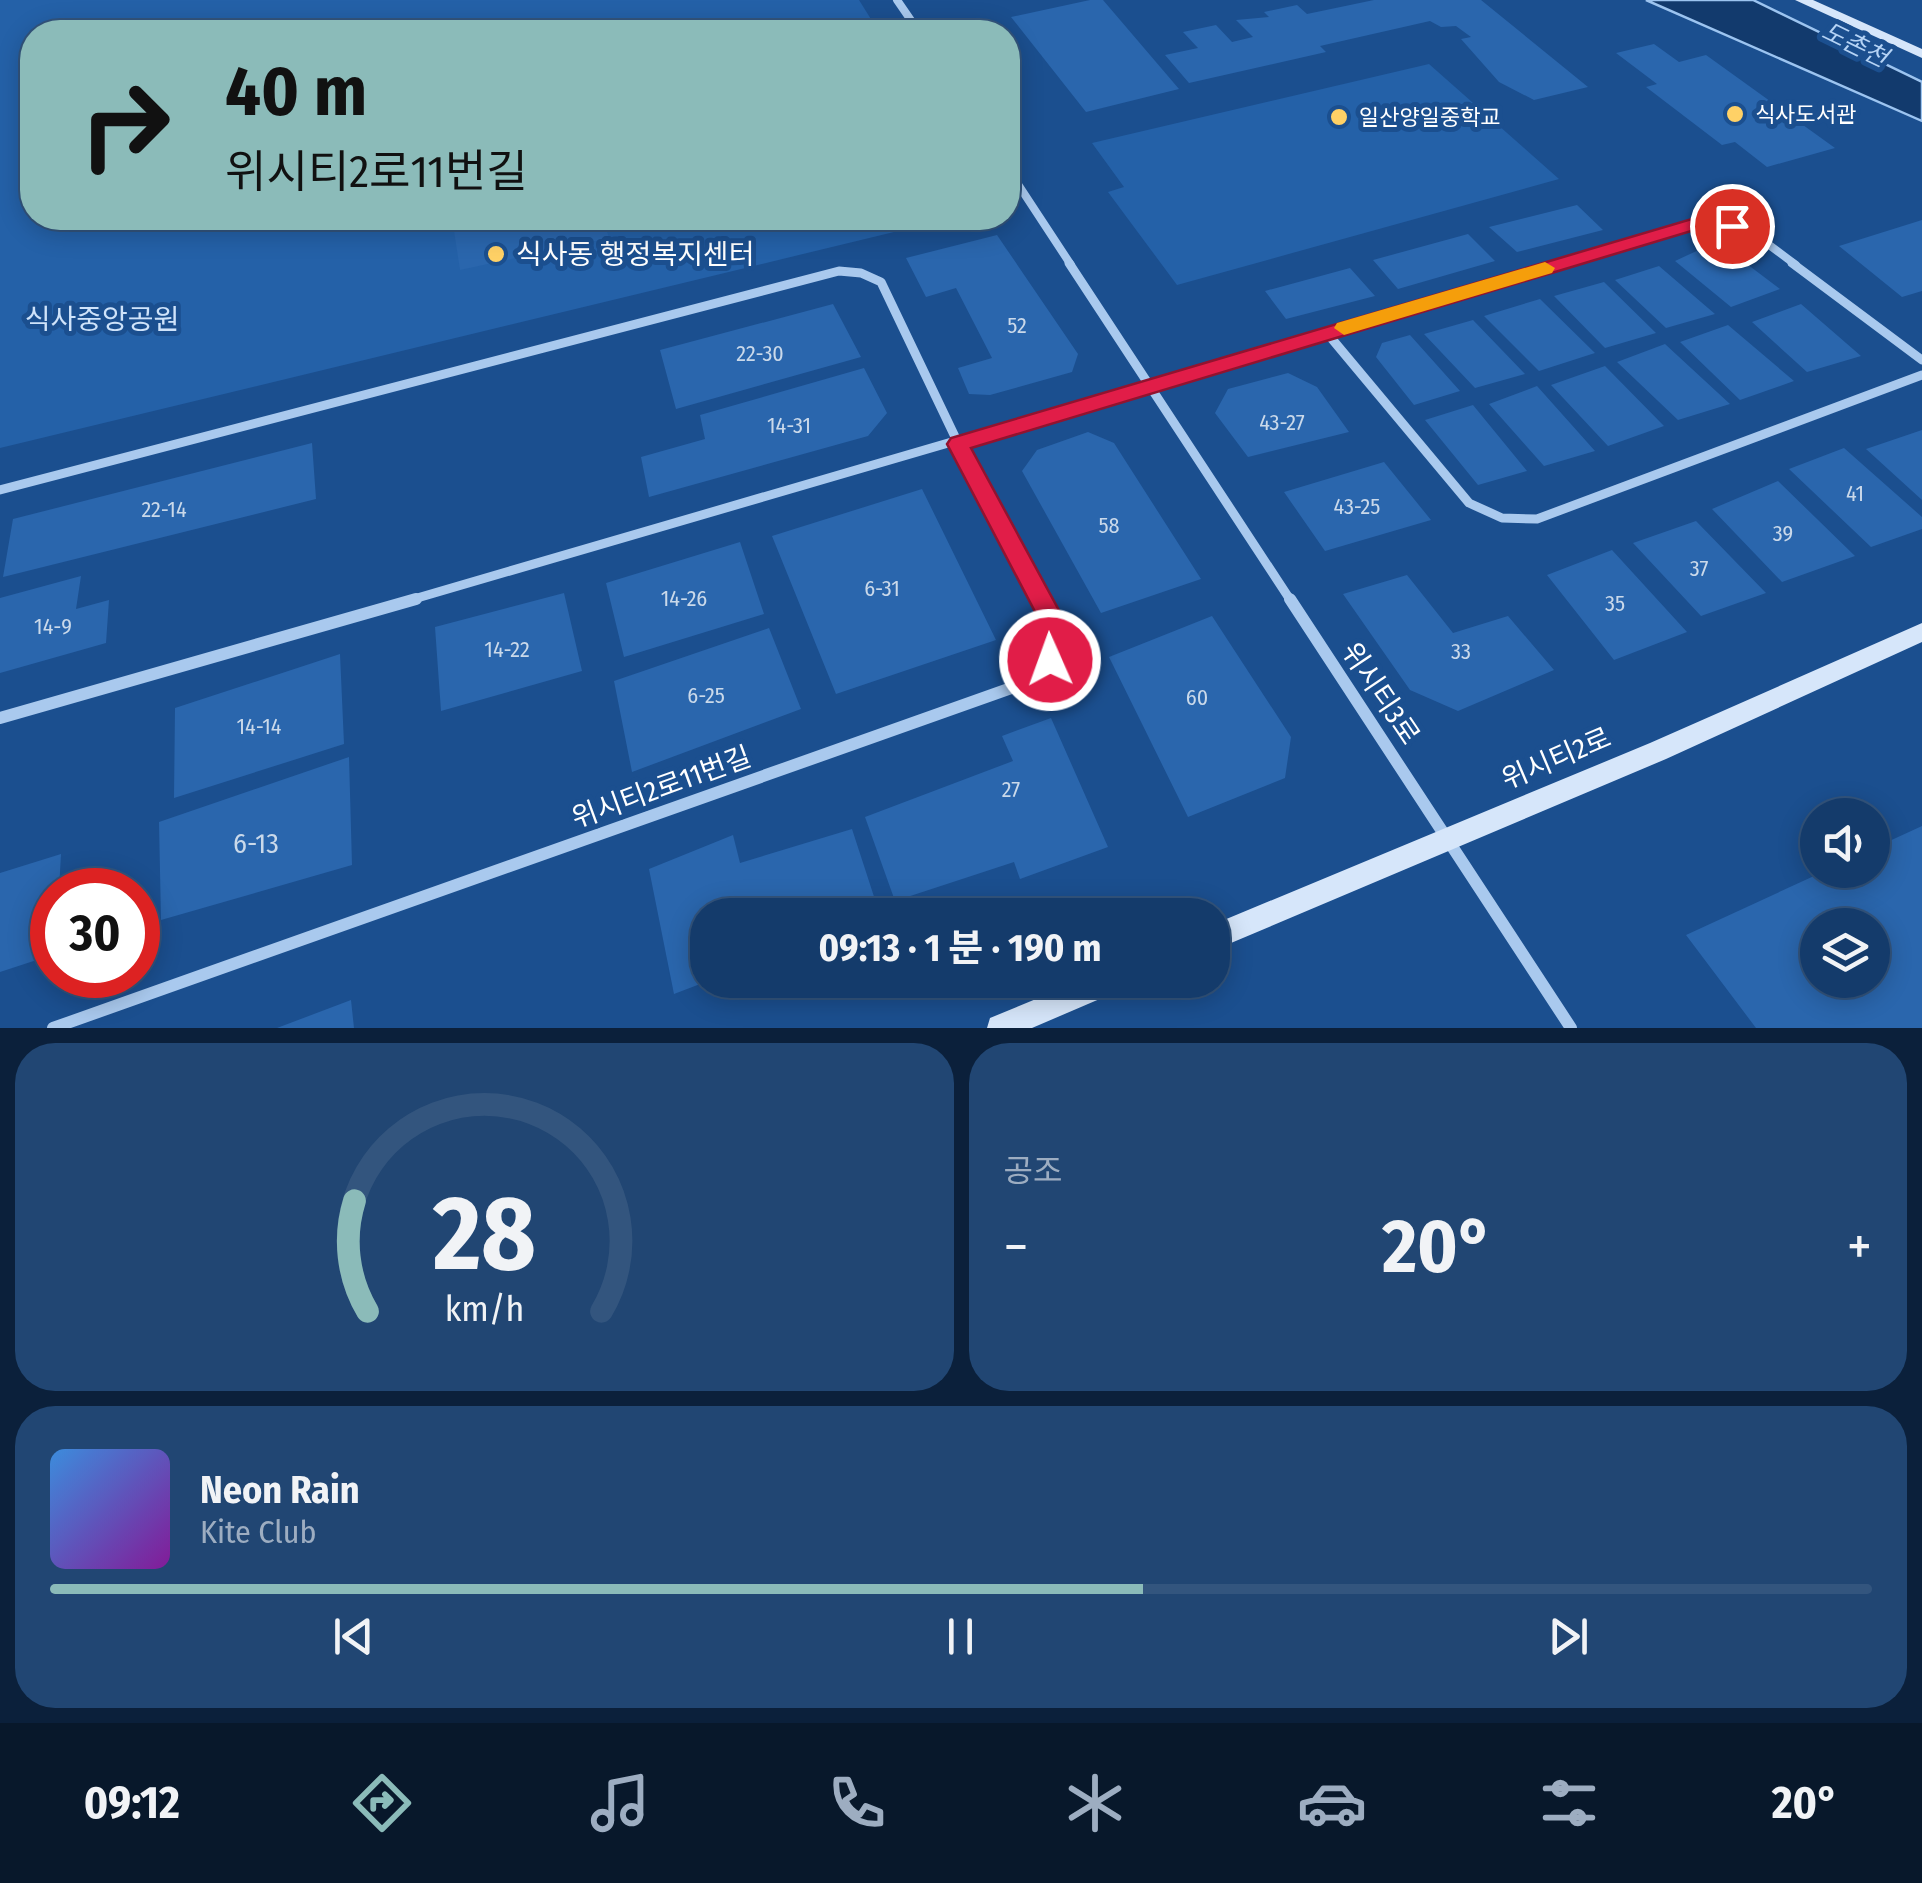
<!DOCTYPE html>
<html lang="ko">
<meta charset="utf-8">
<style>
body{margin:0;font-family:"Fira Sans Condensed","Noto Sans KR",sans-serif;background:#214673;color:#f1f3f6;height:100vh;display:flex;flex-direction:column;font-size:38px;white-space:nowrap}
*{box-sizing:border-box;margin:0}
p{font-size:32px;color:#9dadc1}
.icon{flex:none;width:55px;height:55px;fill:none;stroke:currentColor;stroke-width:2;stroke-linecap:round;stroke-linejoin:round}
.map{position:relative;height:1028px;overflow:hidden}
.details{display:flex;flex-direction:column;gap:15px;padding:15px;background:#0b203b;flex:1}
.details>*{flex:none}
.guide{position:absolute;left:20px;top:20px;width:1000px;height:210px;border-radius:40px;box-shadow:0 5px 25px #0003,0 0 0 2px #33557e;background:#8bbbb9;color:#111;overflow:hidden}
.tools{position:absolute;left:1800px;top:798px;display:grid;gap:20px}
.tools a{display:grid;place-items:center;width:90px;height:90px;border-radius:50%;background:#143b6b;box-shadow:0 5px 25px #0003,0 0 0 2px #33557e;font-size:50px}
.speed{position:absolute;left:30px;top:868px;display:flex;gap:20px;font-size:50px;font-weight:700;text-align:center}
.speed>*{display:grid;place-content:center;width:130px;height:130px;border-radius:50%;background:#143b6b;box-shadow:0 5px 25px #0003,0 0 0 2px #33557e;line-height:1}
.speed .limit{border:15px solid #d22;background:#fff;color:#111}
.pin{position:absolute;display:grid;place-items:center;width:85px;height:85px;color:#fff;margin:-42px;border:5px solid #fff;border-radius:50%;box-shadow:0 2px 10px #0007}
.me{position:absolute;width:110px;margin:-55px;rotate:358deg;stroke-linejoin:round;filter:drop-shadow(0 0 8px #0008)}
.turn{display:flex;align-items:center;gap:35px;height:210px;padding:0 40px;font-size:45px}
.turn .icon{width:130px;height:130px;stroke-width:2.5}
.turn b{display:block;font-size:70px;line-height:85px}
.big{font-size:75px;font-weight:700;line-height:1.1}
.details .tile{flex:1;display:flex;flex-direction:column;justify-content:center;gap:15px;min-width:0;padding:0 35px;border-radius:40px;background:#214673}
.details .dial{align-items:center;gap:0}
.dial svg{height:260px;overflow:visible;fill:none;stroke:#33557e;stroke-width:7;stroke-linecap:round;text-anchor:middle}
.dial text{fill:#f1f3f6;stroke:none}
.song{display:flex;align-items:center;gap:30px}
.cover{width:120px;height:120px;border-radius:15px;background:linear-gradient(135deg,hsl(210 70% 55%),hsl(290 70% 35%))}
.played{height:10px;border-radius:5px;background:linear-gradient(90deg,#8bbbb9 60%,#33557e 60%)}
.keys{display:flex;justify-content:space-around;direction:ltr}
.heat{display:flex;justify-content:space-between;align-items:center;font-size:55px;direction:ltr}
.details .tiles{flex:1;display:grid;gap:15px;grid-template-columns:1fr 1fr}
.tile:last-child{grid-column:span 2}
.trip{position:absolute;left:690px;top:898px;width:540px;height:100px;border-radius:40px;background:#143b6b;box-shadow:0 5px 25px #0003,0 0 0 2px #33557e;font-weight:700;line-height:100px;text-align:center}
.tabs{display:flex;height:160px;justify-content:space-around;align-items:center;background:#08182b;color:#9dadc1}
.tabs .icon{width:70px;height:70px}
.tabs .active{color:#8bbbb9}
.tabs b{font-size:45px;color:#f1f3f6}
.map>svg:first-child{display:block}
.green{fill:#2461a8}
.water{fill:#123a6d;stroke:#9cc4f0;stroke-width:2.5}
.building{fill:#2a66ad;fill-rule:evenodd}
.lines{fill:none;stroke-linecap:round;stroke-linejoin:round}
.street-far2{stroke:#a9c9ee;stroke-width:8}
.street-far1{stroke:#a9c9ee;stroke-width:9}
.street{stroke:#a9c9ee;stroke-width:12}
.secondary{fill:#d6e6fa;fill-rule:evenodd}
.route{fill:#e11d48;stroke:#92132f;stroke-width:2.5}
.slow{fill:#f59e0b}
.poi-dot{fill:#ffd166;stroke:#1b4f8f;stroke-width:4}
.labels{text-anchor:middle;stroke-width:10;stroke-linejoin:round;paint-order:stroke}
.far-poi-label{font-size:22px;fill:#fff;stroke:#1b4f8f;text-anchor:start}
.number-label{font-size:22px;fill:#cad9ea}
.far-water-label{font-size:25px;font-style:italic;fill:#b5d3f5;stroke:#1b4f8f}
.poi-label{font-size:28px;fill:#fff;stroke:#1b4f8f;text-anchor:start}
.park-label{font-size:28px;fill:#cfe3fa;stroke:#1b4f8f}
.street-label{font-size:28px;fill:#fff;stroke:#1b4f8f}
.near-number-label{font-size:28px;fill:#cad9ea}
</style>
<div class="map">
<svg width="1922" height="1028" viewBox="0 0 1922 1028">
<rect width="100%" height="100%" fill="#1b4f8f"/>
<path class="green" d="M0 0H859L879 32H32V218H952L0 448Z
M1429 64 1559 179 1177 285 1108 192 1124 187 1092 143Z"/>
<path class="water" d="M1646 0H1753L1922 82V121Z"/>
<path class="building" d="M1090 0H1103L1179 89 1086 112 1011 17Z
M1374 0H1481L1588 87 1534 100 1499 82 1461 39 1471 37 1456 26 1441 27 1430 21 1320 46 1326 52 1189 83 1165 55 1198 48 1183 32 1216 25 1232 42 1253 37 1236 20 1269 17 1264 12 1297 5 1307 14Z
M1654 44 1679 62 1706 55 1835 148 1767 167 1735 142 1722 145 1646 87 1657 84 1616 53Z
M1577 205 1603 230 1517 252 1489 227Z
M452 218H603L609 238 460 270Z
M1922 220V291L1902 297 1839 246Z
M1468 234 1495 261 1398 289 1373 260Z
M997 235 1078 354 1072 372 990 395 969 394 958 368 992 358 956 288 926 297 906 258Z
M1703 248 1735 255 1780 289 1731 307 1675 261Z
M1659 266 1715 314 1666 328 1615 280Z
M1350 268 1375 296 1286 319 1265 291Z
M1604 282 1656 333 1605 348 1554 296Z
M1540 299 1595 353 1539 371 1484 316Z
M833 304 861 357 676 409 660 350Z
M1801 304 1861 356 1807 372 1752 322Z
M1473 320 1525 374 1475 388 1424 334Z
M1728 325 1794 381 1740 400 1680 342Z
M1410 335 1460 391 1414 405 1376 357 1382 343Z
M1665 344 1730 404 1678 420 1617 362Z
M1605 366 1664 426 1608 446 1551 385Z
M864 368 887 413 868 436 649 497 641 457 705 439 700 415Z
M1288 373 1317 387 1349 432 1248 457 1215 413 1228 389Z
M1537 386 1595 451 1544 466 1489 404Z
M1473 405 1527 471 1478 485 1425 420Z
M1922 430V500L1866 449Z
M1088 432 1114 443 1201 579 1101 613 1022 471 1037 450Z
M312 443 316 499 3 577 13 519Z
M1844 448 1922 517V529L1871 547 1789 469Z
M1384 462 1431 520 1325 551 1284 492Z
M1778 481 1855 556 1782 582 1712 509Z
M922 489 996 640 836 694 772 536Z
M1696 521 1766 593 1701 616 1633 543Z
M740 542 764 614 624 657 606 583Z
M1612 550 1687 632 1614 660 1547 575Z
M1407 575 1453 633 1508 616 1554 670 1458 711 1410 690 1343 594Z
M81 576 76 609 109 600 106 643 0 673V598Z
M564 593 582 671 441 711 435 627Z
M1212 616 1291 737 1285 778 1188 817 1109 657Z
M769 628 801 709 632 772 614 681Z
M340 654 344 744 174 798 175 708Z
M1051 718 1108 847 1020 879 1014 862 895 901 865 817 1013 761 1002 736Z
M349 757 352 865 161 920 159 822Z
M1922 826V1028H1756L1686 935 1827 870H1872V849ZM1818 925H1872V980H1818Z
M852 829 880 915H708V981L674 994 649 869 733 835 740 863Z
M61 854 59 890H52V955L0 972V873Z
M351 1000 354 1028H277Z"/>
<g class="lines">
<path class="street-far2" d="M897 0 919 32
M1008 169 1071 265
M1556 265 1711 219 1753 233 1796 265"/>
<path class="street-far1" d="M1069 263 1291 601
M1792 263 1922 360
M1327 333 1469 503 1502 518 1537 519 1922 375
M0 490 839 271 861 273 881 282 958 443 1042 601
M407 601 1565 263"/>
<path class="street" d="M1290 599 1571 1028
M0 718 416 599
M53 1028 1034 680C1059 648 1059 633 1041 599"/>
<path class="secondary" d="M1795 0H1813L1922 49V58Z
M1922 623V642L1666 759 1212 951V925L1650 743Z
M1082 980H1127L1123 989 1032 1028H987L990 1018Z"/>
</g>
<path class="route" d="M1712 213 1741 226 1732 232 1711 225 971 448 1068 627 1059 668 1050 671 1041 668 1037 660 1043 627 947 444 951 438Z"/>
<path class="slow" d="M1545 262 1555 268 1552 273 1344 335 1334 328 1337 323Z"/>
<g class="poi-dot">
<circle cx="1735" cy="114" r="10"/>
<circle cx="1339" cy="117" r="10"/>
<circle cx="496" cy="254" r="10"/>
</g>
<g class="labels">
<g class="far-poi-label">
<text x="1755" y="122">식사도서관</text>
<text x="1359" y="125">일산양일중학교</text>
</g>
<g class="number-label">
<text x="1017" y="333">52</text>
<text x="760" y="361">22-30</text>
<text x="1282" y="430">43-27</text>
<text x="789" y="433">14-31</text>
<text x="1855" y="501">41</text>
<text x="1357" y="514">43-25</text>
<text x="164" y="517">22-14</text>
<text x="1109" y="533">58</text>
<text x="1783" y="541">39</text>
<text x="1699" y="576">37</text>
<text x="882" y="596">6-31</text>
<text x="684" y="606">14-26</text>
<text x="1615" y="611">35</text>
<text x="53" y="634">14-9</text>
<text x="507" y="657">14-22</text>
<text x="1461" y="659">33</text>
<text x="706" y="703">6-25</text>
<text x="1197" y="705">60</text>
<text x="259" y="734">14-14</text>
<text x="1011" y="797">27</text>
</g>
<g class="far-water-label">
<text transform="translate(1855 44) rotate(26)" y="9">도촌천</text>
</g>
<g class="poi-label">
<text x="516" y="264">식사동 행정복지센터</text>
</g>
<g class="park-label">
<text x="102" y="329">식사중앙공원</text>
</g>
<g class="street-label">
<text transform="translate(1381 693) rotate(56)" y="10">위시티3로</text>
<text transform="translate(1556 758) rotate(-23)" y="10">위시티2로</text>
<text transform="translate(661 787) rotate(-20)" y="10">위시티2로11번길</text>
</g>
<g class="near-number-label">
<text x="256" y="853">6-13</text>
</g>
</g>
</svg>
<div class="tools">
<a><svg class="icon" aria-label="sound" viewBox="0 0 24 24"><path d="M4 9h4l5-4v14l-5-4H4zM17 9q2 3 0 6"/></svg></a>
<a><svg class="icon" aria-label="layers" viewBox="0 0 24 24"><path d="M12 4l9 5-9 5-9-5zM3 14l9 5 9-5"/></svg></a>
</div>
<div class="speed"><div class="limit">30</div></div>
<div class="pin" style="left:1732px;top:226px;background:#d93025"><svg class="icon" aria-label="arrive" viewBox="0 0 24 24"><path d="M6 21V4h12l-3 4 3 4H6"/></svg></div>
<svg class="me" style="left:1050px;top:660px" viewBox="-20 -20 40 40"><circle r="17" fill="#e11d48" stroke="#fff" stroke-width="3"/><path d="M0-11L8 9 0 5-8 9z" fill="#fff"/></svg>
<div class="trip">09:13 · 1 분 · 190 m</div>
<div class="guide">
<div class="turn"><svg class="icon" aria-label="right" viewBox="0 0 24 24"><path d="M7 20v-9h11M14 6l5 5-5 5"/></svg><div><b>40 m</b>위시티2로11번길</div></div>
</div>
</div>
<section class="details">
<div class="tiles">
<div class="tile dial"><svg viewBox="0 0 100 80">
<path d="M14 69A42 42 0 1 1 86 69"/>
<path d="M14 69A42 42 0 0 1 10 35" stroke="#8bbbb9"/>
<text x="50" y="56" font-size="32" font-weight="700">28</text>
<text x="50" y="72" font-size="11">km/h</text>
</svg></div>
<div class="tile"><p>공조</p>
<div class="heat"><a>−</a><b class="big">20°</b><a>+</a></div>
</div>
<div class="tile">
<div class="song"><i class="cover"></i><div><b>Neon Rain</b><p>Kite Club</p></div></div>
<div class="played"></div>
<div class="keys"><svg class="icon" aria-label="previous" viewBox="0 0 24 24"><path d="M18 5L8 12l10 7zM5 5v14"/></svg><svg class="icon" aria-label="pause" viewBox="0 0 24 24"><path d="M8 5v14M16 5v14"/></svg><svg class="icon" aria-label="next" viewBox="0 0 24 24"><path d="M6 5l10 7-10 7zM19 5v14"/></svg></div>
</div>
</div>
</section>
<nav class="tabs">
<b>09:12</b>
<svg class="icon active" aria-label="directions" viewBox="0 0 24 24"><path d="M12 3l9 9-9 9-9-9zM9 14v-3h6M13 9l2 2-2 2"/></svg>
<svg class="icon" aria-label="music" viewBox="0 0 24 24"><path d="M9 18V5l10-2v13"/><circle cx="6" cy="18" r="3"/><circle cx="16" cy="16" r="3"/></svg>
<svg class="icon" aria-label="phone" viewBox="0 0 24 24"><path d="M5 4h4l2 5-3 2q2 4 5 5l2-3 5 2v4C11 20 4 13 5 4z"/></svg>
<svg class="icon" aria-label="climate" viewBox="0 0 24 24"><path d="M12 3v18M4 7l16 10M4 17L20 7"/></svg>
<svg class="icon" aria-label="car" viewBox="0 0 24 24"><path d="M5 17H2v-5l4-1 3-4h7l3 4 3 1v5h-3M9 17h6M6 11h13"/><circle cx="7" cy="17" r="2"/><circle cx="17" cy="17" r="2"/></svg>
<svg class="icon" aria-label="filters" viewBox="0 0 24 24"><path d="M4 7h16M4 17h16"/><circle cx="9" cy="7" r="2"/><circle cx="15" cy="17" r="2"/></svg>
<b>20°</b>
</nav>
